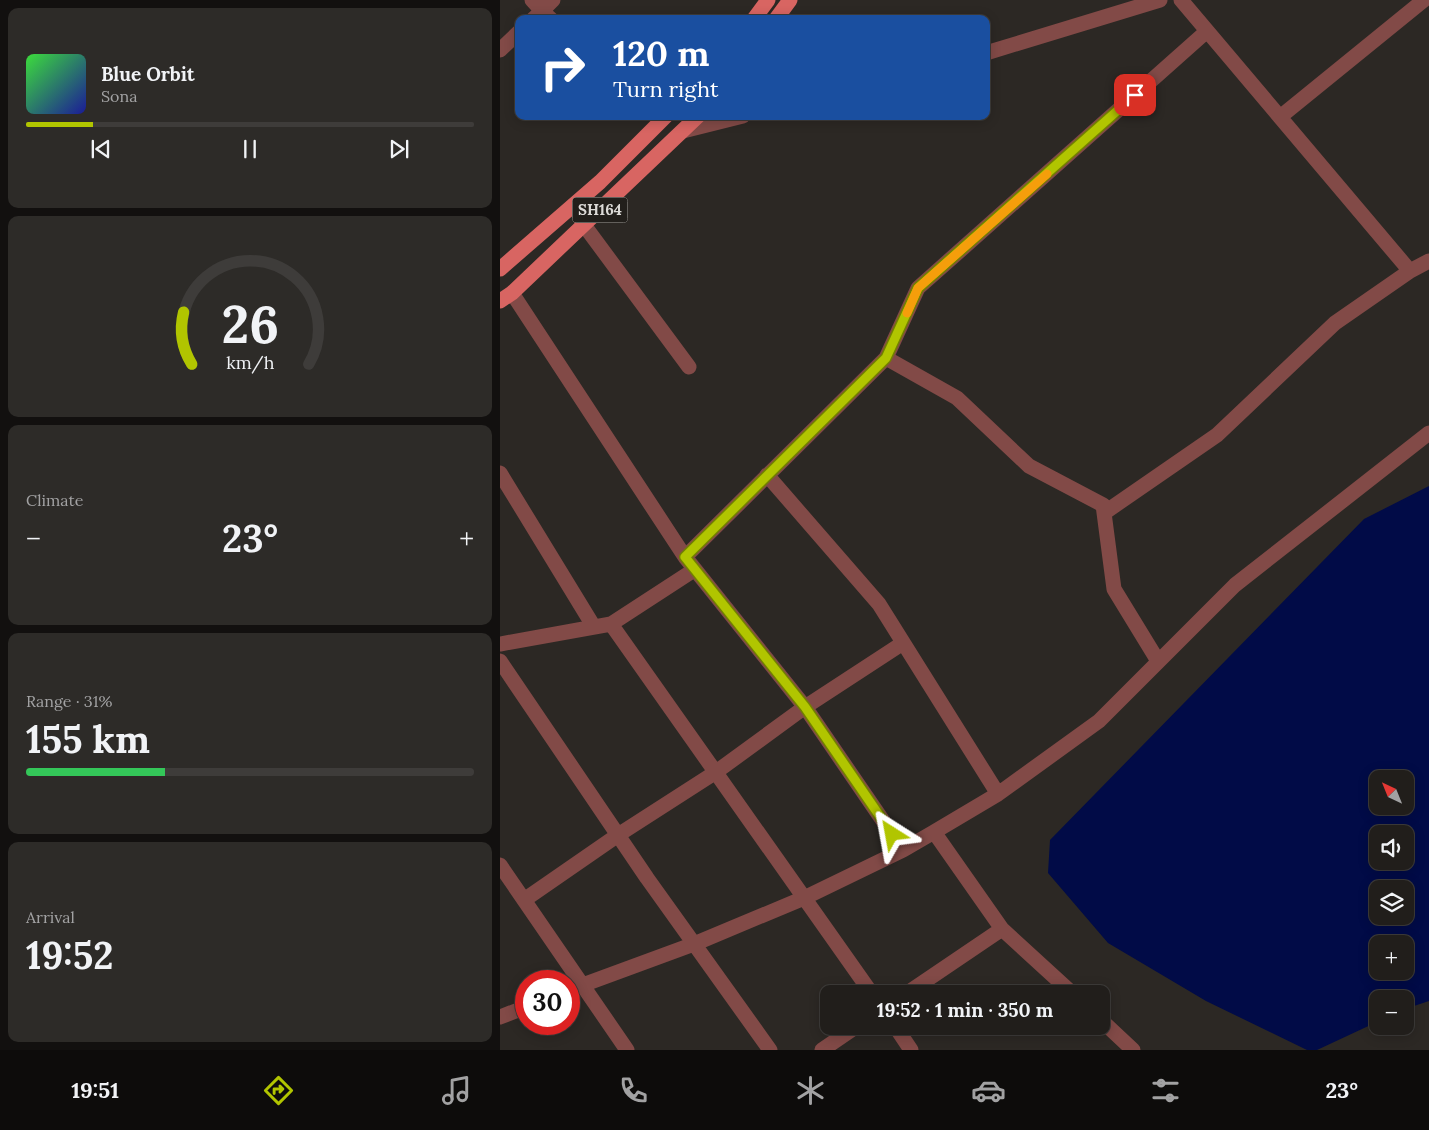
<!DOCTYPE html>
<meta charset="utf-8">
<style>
body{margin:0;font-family:Lora,serif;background:#2d2b28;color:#f1f3f6;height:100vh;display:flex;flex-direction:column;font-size:19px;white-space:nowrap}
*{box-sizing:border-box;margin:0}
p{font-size:16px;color:#a2a2a3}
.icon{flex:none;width:28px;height:28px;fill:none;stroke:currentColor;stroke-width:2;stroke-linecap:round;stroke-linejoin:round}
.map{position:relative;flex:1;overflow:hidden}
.panel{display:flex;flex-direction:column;gap:8px;padding:8px;background:#12100f;width:500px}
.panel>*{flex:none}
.banner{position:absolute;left:15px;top:15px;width:475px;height:105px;border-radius:10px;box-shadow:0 2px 12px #0003,0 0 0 1px #3e3c3a;background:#1a4fa0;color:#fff;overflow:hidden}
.needle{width:32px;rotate:317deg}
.controls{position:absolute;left:869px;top:770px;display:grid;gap:10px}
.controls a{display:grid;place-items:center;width:45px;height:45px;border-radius:10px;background:#211e1b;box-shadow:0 2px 12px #0003,0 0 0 1px #3e3c3a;font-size:25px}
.speed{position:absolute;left:15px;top:970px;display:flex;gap:10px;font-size:25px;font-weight:700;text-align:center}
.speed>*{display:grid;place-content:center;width:65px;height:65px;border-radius:50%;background:#211e1b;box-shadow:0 2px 12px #0003,0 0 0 1px #3e3c3a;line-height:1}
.speed .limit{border:8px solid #d22;background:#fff;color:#111}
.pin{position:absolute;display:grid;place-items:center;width:42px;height:42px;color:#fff;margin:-21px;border-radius:10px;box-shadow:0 2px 8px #0006}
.me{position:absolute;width:55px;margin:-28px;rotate:326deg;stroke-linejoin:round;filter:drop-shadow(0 0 4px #0008)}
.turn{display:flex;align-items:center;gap:18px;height:105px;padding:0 15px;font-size:22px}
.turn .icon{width:65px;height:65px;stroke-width:2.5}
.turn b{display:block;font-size:35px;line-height:42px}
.big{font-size:38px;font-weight:700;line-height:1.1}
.panel .tile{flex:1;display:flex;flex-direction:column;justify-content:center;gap:8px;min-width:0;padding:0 18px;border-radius:10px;background:#2d2b28}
.panel .dial{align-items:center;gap:0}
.dial svg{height:130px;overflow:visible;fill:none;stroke:#3e3c3a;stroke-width:7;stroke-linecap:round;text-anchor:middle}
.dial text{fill:#f1f3f6;stroke:none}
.song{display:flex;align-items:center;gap:15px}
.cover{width:60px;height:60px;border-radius:8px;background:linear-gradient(135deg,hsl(120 70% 55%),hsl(240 70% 35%))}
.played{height:5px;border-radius:2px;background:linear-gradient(90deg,#b1c500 15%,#3e3c3a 15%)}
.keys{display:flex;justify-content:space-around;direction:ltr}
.heat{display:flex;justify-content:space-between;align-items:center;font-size:28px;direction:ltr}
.charge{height:8px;border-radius:4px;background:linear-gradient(90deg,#34c759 31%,#3e3c3a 0)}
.trip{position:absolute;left:320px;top:985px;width:290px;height:50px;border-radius:10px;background:#211e1b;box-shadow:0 2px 12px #0003,0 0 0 1px #3e3c3a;font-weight:700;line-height:50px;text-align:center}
.menu{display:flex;height:80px;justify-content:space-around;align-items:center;background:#0d0c0b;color:#a2a2a3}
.menu .icon{width:35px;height:35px}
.menu .selected{color:#b1c500}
.menu b{font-size:22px;color:#f1f3f6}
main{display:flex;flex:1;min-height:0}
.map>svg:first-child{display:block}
.water{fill:#010b47;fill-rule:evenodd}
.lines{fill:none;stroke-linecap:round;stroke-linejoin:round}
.street{stroke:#824a47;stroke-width:15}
.primary{stroke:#d86562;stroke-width:15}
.route-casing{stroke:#738000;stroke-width:12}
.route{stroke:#b1c500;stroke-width:9}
.slow{stroke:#f59e0b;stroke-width:9}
.labels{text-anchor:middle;stroke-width:5;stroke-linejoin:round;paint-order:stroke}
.shield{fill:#221f1b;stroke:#a4a29f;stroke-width:1}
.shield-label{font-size:15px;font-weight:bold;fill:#dcdad7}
</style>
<main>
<section class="panel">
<div class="tile">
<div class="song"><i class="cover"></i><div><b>Blue Orbit</b><p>Sona</p></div></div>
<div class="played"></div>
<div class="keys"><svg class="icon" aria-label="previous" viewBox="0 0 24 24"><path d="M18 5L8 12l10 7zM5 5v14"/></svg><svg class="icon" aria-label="pause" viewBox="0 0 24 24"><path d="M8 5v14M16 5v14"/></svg><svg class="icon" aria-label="next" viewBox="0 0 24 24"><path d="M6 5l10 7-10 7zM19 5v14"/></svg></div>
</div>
<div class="tile dial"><svg viewBox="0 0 100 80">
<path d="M14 69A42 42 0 1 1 86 69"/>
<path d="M14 69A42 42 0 0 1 9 37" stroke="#b1c500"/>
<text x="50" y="56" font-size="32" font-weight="700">26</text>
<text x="50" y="72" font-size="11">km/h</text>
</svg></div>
<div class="tile"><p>Climate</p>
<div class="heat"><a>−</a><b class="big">23°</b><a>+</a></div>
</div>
<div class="tile"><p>Range · 31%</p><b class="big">155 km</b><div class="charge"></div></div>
<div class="tile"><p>Arrival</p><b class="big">19:52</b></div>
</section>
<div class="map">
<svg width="929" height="1050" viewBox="0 0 929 1050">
<rect width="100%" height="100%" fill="#2c2824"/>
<path class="water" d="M929 486V1001L905 1009V999H878L877 1022 817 1050H807L706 1001 608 943 548 873 550 840 864 519ZM878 779H905V806H878ZM878 834H905V861H878ZM878 889H905V916H878ZM878 944H905V971H878Z"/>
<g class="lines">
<path class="street" d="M32 0 42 11 53 0
M681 0 910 271 929 261
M33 19 42 11 51 19
M0 50 19 32
M486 53 660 0
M780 117 924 0
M183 131 243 116
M74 205 84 225 189 367
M12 293 185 557 305 707 403 850 434 832
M386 358 457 398 529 466 603 505 614 589 658 661
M0 473 94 627
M267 475 379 604 498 794
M604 513 717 435 835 323 910 271
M185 557 386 358 418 288 707 31
M111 624 372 994
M0 644 111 624 194 570
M0 661 147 878 270 1050
M0 865 127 1050
M24 900 118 835 216 772 305 707 403 643
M502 929 573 994
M69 990 194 944 304 898 403 850
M406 994 502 929 434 832 498 794 599 721 735 585 929 433
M0 1017 26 1007
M601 1020 633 1050
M395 1026 411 1050
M322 1050 357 1026"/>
<path class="primary" d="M254 19 268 0
M276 19 290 0
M0 269 100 182 166 116
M0 301 12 293 198 116"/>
</g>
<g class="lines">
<defs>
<path id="route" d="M392 834 305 707 185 557 386 358 418 288 635 95"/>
</defs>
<use href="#route" class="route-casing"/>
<use href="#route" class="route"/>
<path class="slow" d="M407 313 418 288 547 174"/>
</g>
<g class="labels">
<rect class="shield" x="72.5" y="197.5" width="55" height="25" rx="4"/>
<g class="shield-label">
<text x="100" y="215">SH164</text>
</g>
</g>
</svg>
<div class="controls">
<a><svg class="needle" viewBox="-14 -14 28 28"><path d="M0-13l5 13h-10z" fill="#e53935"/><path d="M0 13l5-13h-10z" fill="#a2a2a3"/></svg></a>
<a><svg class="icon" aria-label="sound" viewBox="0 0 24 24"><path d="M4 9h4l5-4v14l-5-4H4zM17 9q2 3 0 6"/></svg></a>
<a><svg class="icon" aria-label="layers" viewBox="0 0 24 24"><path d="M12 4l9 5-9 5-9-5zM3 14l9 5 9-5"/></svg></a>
<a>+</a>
<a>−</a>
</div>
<div class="speed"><div class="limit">30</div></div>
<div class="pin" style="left:635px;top:95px;background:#d93025"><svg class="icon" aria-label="arrive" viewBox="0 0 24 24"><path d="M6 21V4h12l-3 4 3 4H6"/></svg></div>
<svg class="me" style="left:392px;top:834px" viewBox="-20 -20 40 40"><path d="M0-17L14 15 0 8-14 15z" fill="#b1c500" stroke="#fff" stroke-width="4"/></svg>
<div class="trip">19:52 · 1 min · 350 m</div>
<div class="banner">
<div class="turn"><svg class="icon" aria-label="right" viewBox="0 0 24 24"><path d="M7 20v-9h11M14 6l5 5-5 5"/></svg><div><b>120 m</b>Turn right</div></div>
</div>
</div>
</main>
<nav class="menu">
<b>19:51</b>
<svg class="icon selected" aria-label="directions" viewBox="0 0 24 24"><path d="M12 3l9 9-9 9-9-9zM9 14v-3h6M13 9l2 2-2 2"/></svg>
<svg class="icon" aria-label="music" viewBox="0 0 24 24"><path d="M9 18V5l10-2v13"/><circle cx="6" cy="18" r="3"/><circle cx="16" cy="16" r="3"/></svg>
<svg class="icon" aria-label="phone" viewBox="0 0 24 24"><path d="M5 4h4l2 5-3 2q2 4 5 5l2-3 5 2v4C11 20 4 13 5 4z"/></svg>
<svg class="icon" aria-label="climate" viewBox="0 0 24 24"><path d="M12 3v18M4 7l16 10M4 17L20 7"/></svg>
<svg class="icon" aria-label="car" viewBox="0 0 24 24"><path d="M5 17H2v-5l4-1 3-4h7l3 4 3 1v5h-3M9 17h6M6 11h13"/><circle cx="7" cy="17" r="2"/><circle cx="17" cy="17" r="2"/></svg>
<svg class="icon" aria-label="filters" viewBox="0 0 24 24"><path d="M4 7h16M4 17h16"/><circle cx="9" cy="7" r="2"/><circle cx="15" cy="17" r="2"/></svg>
<b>23°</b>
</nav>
